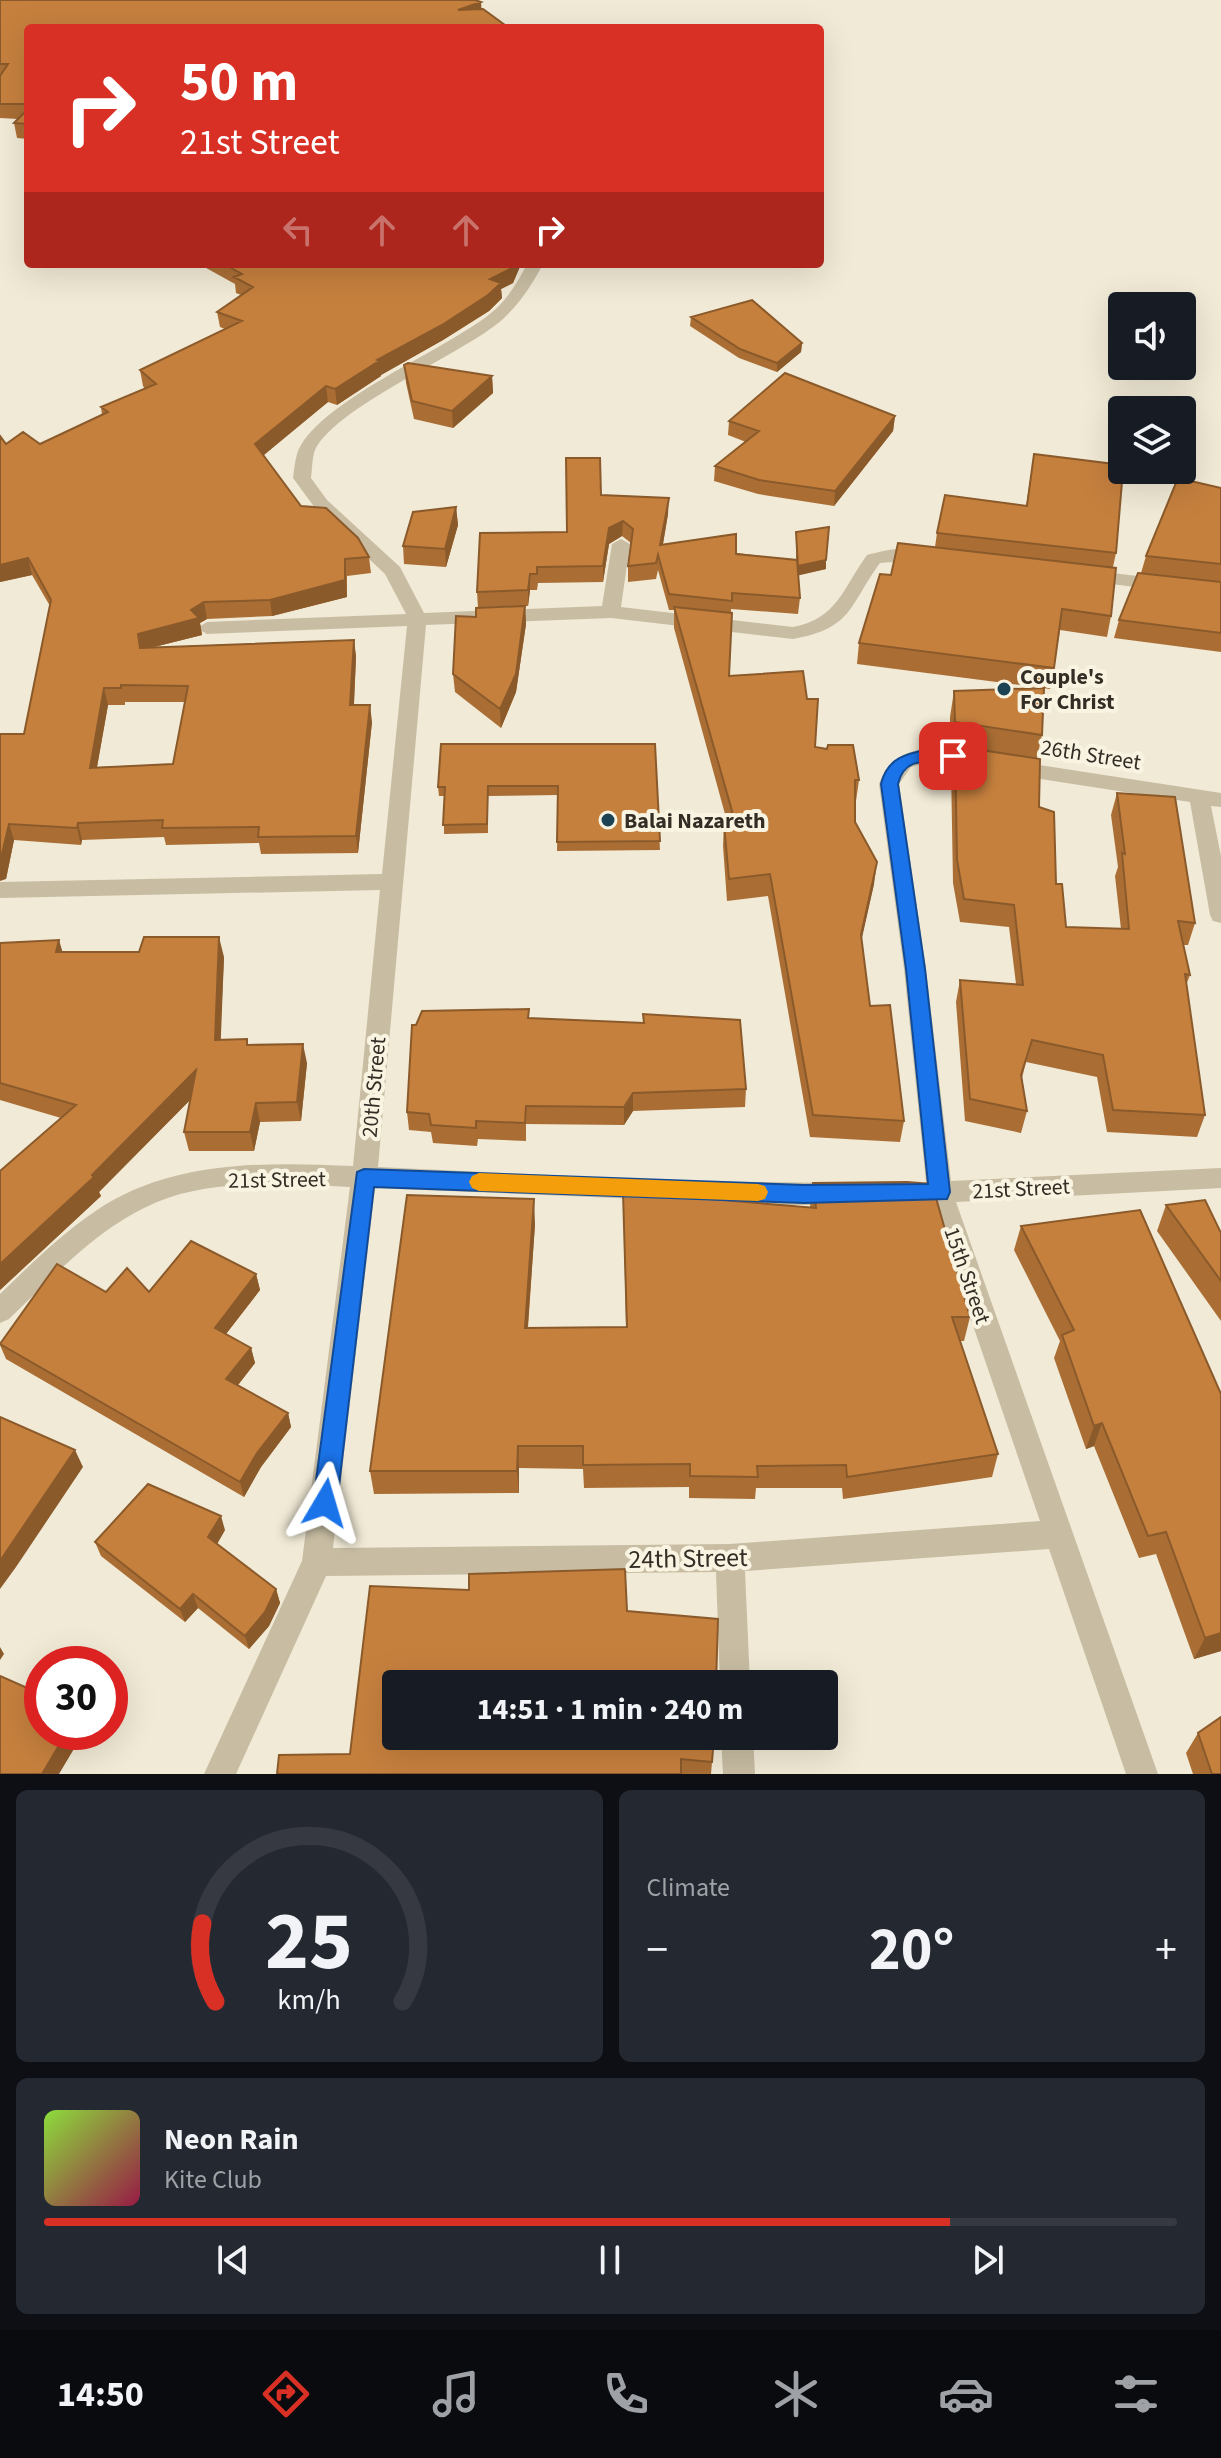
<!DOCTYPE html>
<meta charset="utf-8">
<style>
body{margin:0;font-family:"Source Sans 3",sans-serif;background:#242831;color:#f1f3f6;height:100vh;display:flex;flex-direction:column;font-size:30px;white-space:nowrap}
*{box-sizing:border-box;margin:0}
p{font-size:26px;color:#9ea1a6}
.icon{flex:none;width:44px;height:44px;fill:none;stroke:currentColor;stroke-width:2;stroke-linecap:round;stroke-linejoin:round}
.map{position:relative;height:1774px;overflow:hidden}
.drawer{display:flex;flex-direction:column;gap:16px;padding:16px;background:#0d0f14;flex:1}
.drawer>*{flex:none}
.top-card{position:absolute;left:24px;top:24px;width:800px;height:244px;border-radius:8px;box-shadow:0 8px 32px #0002;background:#d93025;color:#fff;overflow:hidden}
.tools{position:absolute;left:1108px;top:292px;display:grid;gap:16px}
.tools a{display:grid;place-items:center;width:88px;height:88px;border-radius:8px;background:#171b24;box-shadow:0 8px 32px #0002;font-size:40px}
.speed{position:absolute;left:24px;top:1646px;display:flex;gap:16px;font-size:40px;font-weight:700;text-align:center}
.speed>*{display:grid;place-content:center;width:104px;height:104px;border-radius:50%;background:#171b24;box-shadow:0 8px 32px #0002;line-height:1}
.speed .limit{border:12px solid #d22;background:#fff;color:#111}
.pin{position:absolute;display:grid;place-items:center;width:68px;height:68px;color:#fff;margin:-34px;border-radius:16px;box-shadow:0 4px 12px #0006}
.me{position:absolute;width:88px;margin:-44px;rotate:7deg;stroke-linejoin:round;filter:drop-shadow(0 0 6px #0008)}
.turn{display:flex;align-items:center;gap:28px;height:168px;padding:0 24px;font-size:36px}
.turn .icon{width:104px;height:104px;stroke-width:2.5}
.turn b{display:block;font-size:56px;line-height:68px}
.lanes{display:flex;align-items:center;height:76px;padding:0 24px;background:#0003;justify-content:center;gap:40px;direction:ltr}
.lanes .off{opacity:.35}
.big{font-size:60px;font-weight:700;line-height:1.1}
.drawer .card{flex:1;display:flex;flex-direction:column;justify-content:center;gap:12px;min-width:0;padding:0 28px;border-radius:12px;background:#242831}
.drawer .dial{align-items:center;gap:0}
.dial svg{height:208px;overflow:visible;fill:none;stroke:#363941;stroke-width:7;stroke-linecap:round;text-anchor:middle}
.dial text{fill:#f1f3f6;stroke:none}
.song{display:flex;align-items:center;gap:24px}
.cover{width:96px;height:96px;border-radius:12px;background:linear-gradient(135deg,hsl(90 70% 55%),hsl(340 70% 35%))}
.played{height:8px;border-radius:4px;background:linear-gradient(90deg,#d93025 80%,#363941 80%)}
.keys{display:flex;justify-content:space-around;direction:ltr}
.heat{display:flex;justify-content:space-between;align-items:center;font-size:44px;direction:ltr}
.drawer .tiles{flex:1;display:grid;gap:16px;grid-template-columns:1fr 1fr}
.card:last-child{grid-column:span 2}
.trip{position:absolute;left:382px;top:1670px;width:456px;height:80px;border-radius:8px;background:#171b24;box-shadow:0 8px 32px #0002;font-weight:700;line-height:80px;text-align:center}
.tab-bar{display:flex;height:128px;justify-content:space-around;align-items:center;background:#090b0e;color:#9ea1a6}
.tab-bar .icon{width:56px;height:56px}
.tab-bar .current{color:#d93025}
.tab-bar b{font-size:36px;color:#f1f3f6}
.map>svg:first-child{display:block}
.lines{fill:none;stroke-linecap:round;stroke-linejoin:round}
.minor{fill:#c8bda3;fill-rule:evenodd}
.wall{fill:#aa6e35;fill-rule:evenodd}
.shaded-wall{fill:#8b5a2b}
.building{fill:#c6803e;stroke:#8b5a2b;stroke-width:2;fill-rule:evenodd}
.route{fill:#1a73e8;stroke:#114b97;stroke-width:2}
.slow{fill:#f59e0b}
.poi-dot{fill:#1b4354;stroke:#f9f4e2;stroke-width:3}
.labels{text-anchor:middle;stroke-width:8;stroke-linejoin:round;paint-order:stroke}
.poi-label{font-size:22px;font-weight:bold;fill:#332d25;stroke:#f9f4e2;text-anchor:start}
.street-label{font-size:22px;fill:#332d25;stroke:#f9f4e2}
.near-street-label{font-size:26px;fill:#332d25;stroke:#f9f4e2}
</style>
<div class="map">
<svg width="1221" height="1774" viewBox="0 0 1221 1774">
<rect width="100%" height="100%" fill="#f1ead6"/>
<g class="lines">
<path class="minor" d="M527 264H543C532 285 520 303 503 319 466 353 329 409 314 453 312 461 312 470 311 478L327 500 400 567 424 613 602 606 612 544 621 539 630 544 621 607 793 627C837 619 843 588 867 555 887 550 919 542 935 557 924 567 897 560 880 563 848 607 853 628 793 639L611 618 426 625 378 1167 676 1181 839 1183 848 1187 852 1194 848 1201 839 1205H785L375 1188 333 1548 730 1544 1040 1521 931 1203 916 1200 912 1193 916 1186 926 1182 904 969 879 784C888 760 904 751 929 748L1221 793V807L1211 806 1221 856V923L1213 921 1210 915 1190 802 929 762 911 767 899 784 926 969 951 1181 1221 1168V1188L956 1202 1158 1774H1126L1049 1549 745 1571 750 1684H720L716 1572 326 1576 236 1774H204L302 1561 350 1187C289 1184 215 1178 157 1202 98 1227 54 1276 9 1319L0 1323V1294C31 1264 61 1234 97 1210 172 1160 266 1162 353 1166L380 890 0 898V882L382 874 407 626 207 634 197 628 207 622 406 614 385 574 315 508 293 478C294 470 295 461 297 454 314 403 448 349 491 313 507 300 518 282 527 264Z
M1087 570 1221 586V598L1080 580 1078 576 1080 572Z
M721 1736H753L755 1774H723Z"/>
</g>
<path class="wall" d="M0 0 481 2V9L28 28V139L17 138 14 123 18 119 0 118Z
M199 264H521L513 283 501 289 502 298 489 311 443 340 381 375V376L337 405 328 402 263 455 301 506 369 557 371 573 347 576V597L272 616 207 619 200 623 202 635 154 647 354 640 356 657 354 705 372 722 358 853 261 854 259 843 166 845 164 837 82 840 81 845 14 840 6 879 0 734H24L50 606 32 575 0 582 6 444H40L102 415 101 407 145 389 143 386 140 370 225 329 220 327 217 312 241 295 236 293 235 284ZM125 702H185L173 764 97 767 108 705H125Z
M691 317 802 343 801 352 777 372 739 358 690 326Z
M404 365 492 376 493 393 453 428 414 419 406 383Z
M895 416 893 431 834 506 758 494 714 481 715 466 746 442 728 435 729 421Z
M1034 454 1116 553 1113 567 1111 616 1107 637 1060 630 1054 668 1050 689 857 664 859 643 891 575 935 547 937 533 1026 506Z
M1221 488V652L1114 638 1119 620 1141 573 1146 556Z
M601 495 668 514 663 544 796 560V532L826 569 798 575 800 598 798 614 731 609 729 676 807 699 815 747 859 780 856 801H855V822L874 884 861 940 870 1006 904 1121 900 1142 810 1137 768 896 727 901 723 846 724 824 728 825 674 628V610H669L658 570 656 579 628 582V566L631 543 622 536 609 544 603 582 538 583 537 590H530L528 606H525L526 624 516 692 501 728 455 692 453 674 476 617 478 608 477 592 567 532Z
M456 507 458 525 446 567 404 564 403 546Z
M954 691 1042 735 1037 758 1039 807 1066 927 1121 929 1115 876 1118 867 1111 815 1117 793 1195 923 1188 945H1183L1190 975 1186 985 1205 1115 1197 1137 1107 1132 1097 1077 1026 1062 1022 1078 1027 1111 1021 1133 965 1121 956 1002 960 980 1016 984 1009 927 960 922 953 883 951 768 954 749 950 748V717Z
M655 744 660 850 557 851 558 795 488 796V833L444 834V796H439L438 787Z
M0 943 63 952 224 957 220 1040 249 1045 307 1063 301 1121 260 1122 254 1151H189L184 1132 190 1100 99 1192 101 1196 0 1290V1171L61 1118 0 1100Z
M529 1009V1018L746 1089 745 1107 633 1111 624 1125 526 1124V1141L478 1139 477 1146 433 1143 431 1132 409 1130 407 1112Z
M813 1183 970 1317 964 1341H960L998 1454 992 1477 843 1499 842 1488H756L755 1499 689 1498V1487L584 1488 583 1469 519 1468V1493L374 1494 370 1471 535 1224 528 1328 626 1327 623 1192 810 1207Z
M1166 1205 1221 1233V1321L1157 1231Z
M1140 1210 1221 1651 1194 1659 1156 1554 1139 1558 1094 1446 1086 1449 1054 1358 1060 1341 1014 1250 1021 1226Z
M256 1274 260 1290 226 1334 251 1348 255 1363 238 1385 288 1413 291 1427 261 1467 244 1497 6 1359 0 1345V1343L106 1292H149Z
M225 1530 217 1544 276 1589 280 1603 269 1626 249 1649 198 1608 185 1622 101 1556 95 1542Z
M627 1611 712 1762 711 1774H277L350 1754Z
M1198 1733 1221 1774H1193L1186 1753Z"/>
<path class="shaded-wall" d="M481 2 482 16 458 10Z
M514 264H521L513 283 501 289 502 298 489 311 443 340 381 375V376L337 405 335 389 490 279Z
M802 343 801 352 777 372V363Z
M492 376 493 393 453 428 452 411Z
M326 386 328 402 258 460 255 444Z
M895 416 893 431 834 506 835 491Z
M669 498 668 514 660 561V545Z
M456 507 458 525 446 567 445 549Z
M623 521 622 536 609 544 603 582V566L609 528Z
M28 558 32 575 0 582V565Z
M345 559 347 597 272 616 270 600Z
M826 560V569L796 576 797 567Z
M530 574V590L528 606V590Z
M204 602 207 619 200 623 202 635 142 650 144 664 138 634 191 610Z
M525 606 526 624 516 692 501 728 500 709Z
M354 640 356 657 353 722 350 705Z
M104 688 108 705 94 784 90 768Z
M370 705 372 722 358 853 356 836Z
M78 823 82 840 81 845 77 828Z
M9 824 14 840 6 879 0 881V862Z
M877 862 874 884 858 956 861 935Z
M219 937 224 957 220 1060 215 1040Z
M59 940 65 960 56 952Z
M303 1044 307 1063 301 1121 297 1102Z
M196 1070 201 1089 99 1192 101 1196 0 1290V1264Z
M633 1093V1111L624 1125V1107Z
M256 1103 260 1122 254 1151 250 1132Z
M534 1199 535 1224 526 1351 525 1328Z
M256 1274 260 1290 219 1343 215 1328Z
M251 1348 255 1363 231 1394 226 1379Z
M288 1413 291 1427 261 1467 244 1497 240 1482 257 1453Z
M1102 1423 1094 1446 1086 1449 1094 1426Z
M518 1446 519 1468V1493L517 1471Z
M75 1450 83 1467 16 1567 0 1589V1561Z
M221 1516 225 1530 213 1551 208 1537Z
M276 1589 280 1603 269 1626 249 1649 245 1636Z
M193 1594 198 1608 185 1622 180 1609Z
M1221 1633V1651L1194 1659 1205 1638Z
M0 1647 4 1654 0 1660Z
M67 1732H84L59 1774H42Z"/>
<path class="building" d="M0 0H475L481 2 458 10 483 9 509 28H28V104H0V76L8 64H0Z
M28 109V124L14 123Z
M224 264H514L512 268 490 279 501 283 488 295 442 325 377 360 379 361 335 389 326 386 255 444 301 506 326 508 358 538 369 557 345 559V580L270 600 204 602 191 610 199 618 138 634 140 648 354 640 350 705H370L356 836 258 837 259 827 162 828 163 820 78 823 77 828 9 824 0 862V734H24L51 600 28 558 0 565V436L6 444 23 432 40 444 108 412 101 407 156 384 140 370 242 321 217 312 253 287 234 277 242 274ZM121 685 188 686 173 764 90 768 104 688H121Z
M752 300 802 343 777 363 740 349 691 317Z
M408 363 492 376 452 411 412 401 404 365Z
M785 373 895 416 835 491 759 480 715 466 759 431 729 421Z
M1034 454 1122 465V470H1123L1116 553 937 533 945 495 1027 506Z
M566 458H600L601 495 669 498 660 545 736 534V554L797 560 800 598 732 593V601L669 594 658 555 656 563 628 566 633 529 623 521 609 528 603 566 537 567V574H530L528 590 477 592 480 533 567 532Z
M1178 478 1221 488V564L1146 556Z
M456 507 445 549 403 546 413 512Z
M829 527 826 560 798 566 796 532Z
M898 543 1116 568 1111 616 1062 609 1054 668 859 643 880 574 891 575Z
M1138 573 1221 582V633L1119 620Z
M525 606 516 674 500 709 453 674 456 616 476 617V608Z
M674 607 732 613 729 676 803 671 807 699H818L815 747 827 749 828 745H853L859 780H855V822L877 862 861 935 870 1006 890 1005 904 1121 813 1115 770 874 729 879 724 824 736 825Z
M1044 688 1042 735 955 722 954 691Z
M441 744H655L660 841 557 842 558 786H488L487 824 443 825 445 787H438Z
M955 746 1040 759 1039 807 1054 812 1056 884H1062L1066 927 1129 929 1122 853 1125 854 1117 793 1175 797 1195 923 1178 921 1190 975 1185 974 1205 1115 1113 1110 1103 1055 1032 1040 1021 1075 1027 1111 970 1099 960 980 1023 985 1014 905 964 899 957 860Z
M144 937H219L215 1040 247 1039V1045L303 1044 297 1102 256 1103 250 1132H184L196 1070 92 1175 94 1177 0 1264V1171L76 1105 0 1083V943L59 940 56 952H139Z
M529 1009 528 1018 644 1023 643 1014 740 1020 746 1089 633 1093 624 1107 526 1106 525 1123 476 1121V1128L431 1125 429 1114 407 1112 412 1025H416L422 1011Z
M907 1182 932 1184 970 1317H952L998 1454 847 1477 846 1465 757 1466 758 1477 690 1476V1464L583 1465V1446H518L517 1471H370L407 1195 534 1199 525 1328 627 1327 623 1192 675 1190V1196L816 1208 813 1183Z
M1205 1200 1221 1233V1281L1166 1205Z
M1140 1210 1221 1394V1633L1205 1638 1166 1532 1148 1536 1102 1423 1094 1426 1062 1335 1074 1330 1021 1226Z
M191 1241 256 1274 215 1328 251 1348 226 1379 288 1413 257 1453 240 1482 0 1344 57 1264 106 1292 127 1268 149 1292Z
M0 1417 75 1450 0 1561Z
M148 1484 221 1516 208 1537 276 1589 265 1612 245 1636 193 1594 180 1609 95 1542Z
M625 1569 627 1611 718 1619 716 1684H396V1736H714L712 1762 681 1759V1774H277L279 1755 350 1754 370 1586 469 1590V1574Z
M0 1676 34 1691 37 1687 42 1689V1732H67L42 1774H0Z
M1221 1717V1774H1212L1198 1733Z"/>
<path class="route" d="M929 749 953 750 962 756C945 772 907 746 898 784L925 969 950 1192 947 1199 804 1203 374 1187 337 1503 333 1511 325 1514 316 1511 313 1503 357 1172 364 1169 804 1185 928 1184 906 969 881 784C887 758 906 754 929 749Z"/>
<path class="slow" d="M479 1173 758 1184 765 1186 768 1192 765 1199 758 1201 479 1191 472 1188 469 1182 472 1176Z"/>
<g class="poi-dot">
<circle cx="1004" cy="689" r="8"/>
<circle cx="608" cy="820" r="8"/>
</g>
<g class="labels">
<g class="poi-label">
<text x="1020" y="684">Couple's<tspan x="1020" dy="25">For Christ</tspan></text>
<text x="624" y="828">Balai Nazareth</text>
</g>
<g class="street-label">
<text transform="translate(1091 754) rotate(9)" y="8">26th Street</text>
<text transform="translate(373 1087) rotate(-85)" y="8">20th Street</text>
<text transform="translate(277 1179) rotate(-1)" y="8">21st Street</text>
<text transform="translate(1021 1188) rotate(-3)" y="8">21st Street</text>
<text transform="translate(968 1275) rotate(71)" y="8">15th Street</text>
</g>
<g class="near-street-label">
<text transform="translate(688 1558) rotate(-1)" y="9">24th Street</text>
</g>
</g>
</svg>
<div class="tools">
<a><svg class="icon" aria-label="sound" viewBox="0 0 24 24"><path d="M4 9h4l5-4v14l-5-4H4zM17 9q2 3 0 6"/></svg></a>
<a><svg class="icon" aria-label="layers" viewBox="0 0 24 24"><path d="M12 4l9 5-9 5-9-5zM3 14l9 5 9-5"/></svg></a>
</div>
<div class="speed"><div class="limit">30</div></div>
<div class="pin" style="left:953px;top:756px;background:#d93025"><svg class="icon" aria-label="arrive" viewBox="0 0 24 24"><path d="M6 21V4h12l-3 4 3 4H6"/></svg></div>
<svg class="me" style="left:325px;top:1503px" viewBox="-20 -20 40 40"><path d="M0-17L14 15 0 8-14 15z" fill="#1a73e8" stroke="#fff" stroke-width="4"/></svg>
<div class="trip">14:51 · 1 min · 240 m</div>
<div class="top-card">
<div class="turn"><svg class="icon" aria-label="right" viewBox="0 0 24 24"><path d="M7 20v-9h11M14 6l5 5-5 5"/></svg><div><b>50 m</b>21st Street</div></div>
<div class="lanes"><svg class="icon off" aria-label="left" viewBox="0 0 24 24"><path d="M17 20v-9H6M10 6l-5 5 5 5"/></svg><svg class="icon off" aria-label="ahead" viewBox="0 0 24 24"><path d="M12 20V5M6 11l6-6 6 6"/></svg><svg class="icon off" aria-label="ahead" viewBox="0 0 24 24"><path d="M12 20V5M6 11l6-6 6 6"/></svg><svg class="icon" aria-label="right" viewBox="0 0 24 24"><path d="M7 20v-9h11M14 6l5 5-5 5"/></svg></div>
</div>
</div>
<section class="drawer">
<div class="tiles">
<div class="card dial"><svg viewBox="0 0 100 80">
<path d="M14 69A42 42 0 1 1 86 69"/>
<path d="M14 69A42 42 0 0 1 9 39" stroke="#d93025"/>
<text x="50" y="56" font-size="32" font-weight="700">25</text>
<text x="50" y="72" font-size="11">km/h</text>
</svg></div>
<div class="card"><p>Climate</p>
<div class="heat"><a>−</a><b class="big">20°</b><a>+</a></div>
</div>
<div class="card">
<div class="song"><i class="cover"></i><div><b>Neon Rain</b><p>Kite Club</p></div></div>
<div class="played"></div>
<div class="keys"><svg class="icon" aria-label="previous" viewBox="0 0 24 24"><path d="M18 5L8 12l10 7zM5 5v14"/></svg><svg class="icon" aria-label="pause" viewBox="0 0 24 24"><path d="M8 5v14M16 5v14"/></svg><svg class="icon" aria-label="next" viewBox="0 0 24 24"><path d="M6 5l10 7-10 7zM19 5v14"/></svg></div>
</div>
</div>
</section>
<nav class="tab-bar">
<b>14:50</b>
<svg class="icon current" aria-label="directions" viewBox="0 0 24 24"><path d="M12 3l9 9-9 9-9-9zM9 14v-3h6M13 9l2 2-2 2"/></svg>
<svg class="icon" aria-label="music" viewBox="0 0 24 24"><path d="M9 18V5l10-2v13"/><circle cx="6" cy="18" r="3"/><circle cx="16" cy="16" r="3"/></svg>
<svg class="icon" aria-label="phone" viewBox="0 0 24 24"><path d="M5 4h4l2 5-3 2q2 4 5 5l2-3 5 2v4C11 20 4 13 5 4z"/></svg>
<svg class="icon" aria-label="climate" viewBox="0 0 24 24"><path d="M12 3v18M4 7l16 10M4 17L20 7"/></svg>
<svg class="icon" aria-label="car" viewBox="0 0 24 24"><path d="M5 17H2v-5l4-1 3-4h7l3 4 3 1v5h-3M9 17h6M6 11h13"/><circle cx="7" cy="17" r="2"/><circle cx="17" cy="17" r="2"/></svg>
<svg class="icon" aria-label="filters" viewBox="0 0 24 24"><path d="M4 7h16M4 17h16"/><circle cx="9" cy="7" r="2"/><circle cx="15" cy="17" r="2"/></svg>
</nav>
